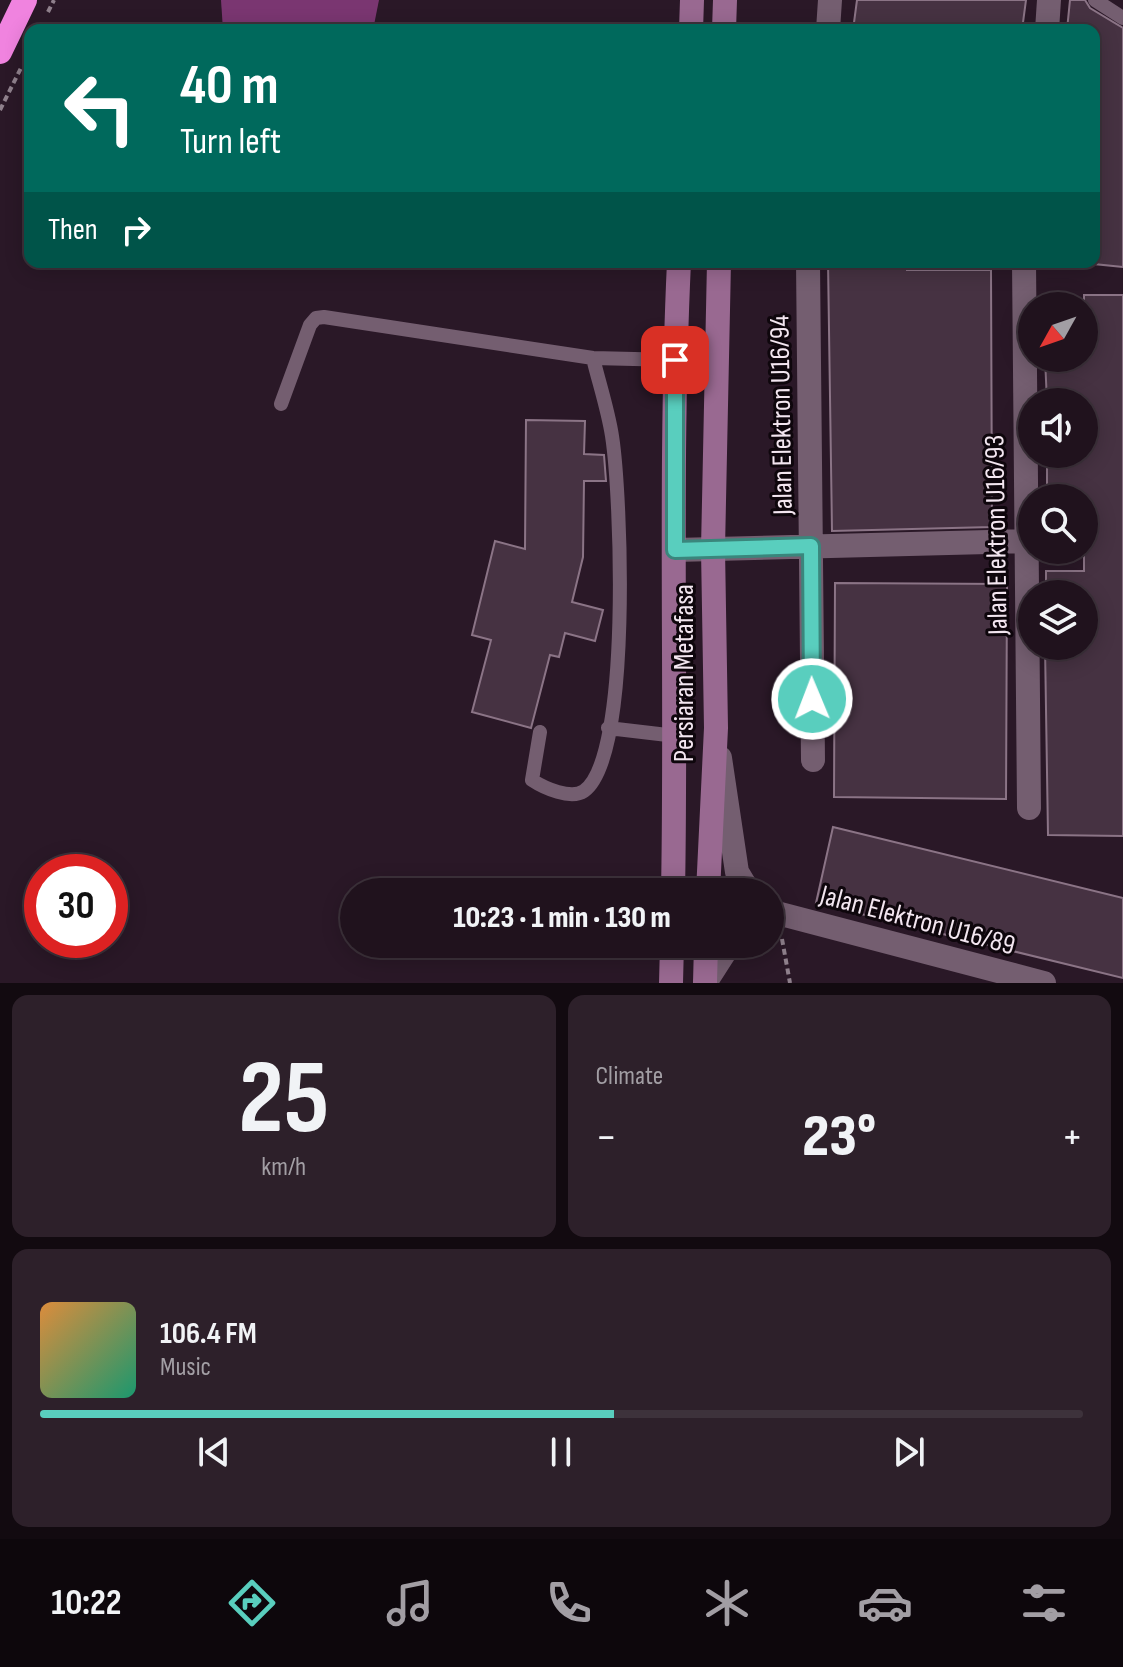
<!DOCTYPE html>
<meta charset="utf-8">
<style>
body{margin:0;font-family:"Sofia Sans Condensed",sans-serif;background:#2d202a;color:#f1f3f6;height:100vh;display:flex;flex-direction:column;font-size:30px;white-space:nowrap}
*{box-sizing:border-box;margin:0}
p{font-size:26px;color:#a29ea4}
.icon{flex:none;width:44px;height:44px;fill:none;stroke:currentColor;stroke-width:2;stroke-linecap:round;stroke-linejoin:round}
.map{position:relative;height:983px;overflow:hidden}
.sheet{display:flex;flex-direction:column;gap:12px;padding:12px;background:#120a10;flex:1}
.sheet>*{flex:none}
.hud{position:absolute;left:24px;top:24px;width:1076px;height:244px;border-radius:16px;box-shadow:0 4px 20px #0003,0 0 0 2px #3d323b;background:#00695c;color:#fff;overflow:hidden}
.needle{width:52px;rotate:230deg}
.controls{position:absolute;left:1018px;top:292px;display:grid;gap:16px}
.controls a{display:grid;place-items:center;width:80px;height:80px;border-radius:50%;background:#20121d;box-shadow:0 4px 20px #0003,0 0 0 2px #3d323b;font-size:40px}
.speed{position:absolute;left:24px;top:854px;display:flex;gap:16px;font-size:40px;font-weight:700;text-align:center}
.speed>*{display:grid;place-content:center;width:104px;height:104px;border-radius:50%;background:#20121d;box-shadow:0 4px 20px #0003,0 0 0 2px #3d323b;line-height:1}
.speed .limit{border:12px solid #d22;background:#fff;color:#111}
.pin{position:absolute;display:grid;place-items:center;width:68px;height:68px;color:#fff;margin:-34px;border-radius:16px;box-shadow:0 4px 12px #0006}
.me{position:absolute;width:88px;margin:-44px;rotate:359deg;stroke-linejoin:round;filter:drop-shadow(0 0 6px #0008)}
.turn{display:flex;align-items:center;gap:28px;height:168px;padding:0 24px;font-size:36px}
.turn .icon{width:104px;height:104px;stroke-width:2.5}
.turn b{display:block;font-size:56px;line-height:68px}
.then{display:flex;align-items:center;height:76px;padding:0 24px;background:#0003;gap:16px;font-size:30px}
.big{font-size:60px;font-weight:800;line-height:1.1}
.sheet .tile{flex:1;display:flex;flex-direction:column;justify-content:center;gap:12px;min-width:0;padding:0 28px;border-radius:16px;background:#2d202a}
.sheet .dial{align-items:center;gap:0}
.dial b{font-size:104px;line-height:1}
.song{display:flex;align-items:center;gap:24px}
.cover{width:96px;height:96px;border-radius:12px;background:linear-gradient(135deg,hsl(30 70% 55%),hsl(160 70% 35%))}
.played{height:8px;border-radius:4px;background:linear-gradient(90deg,#59cebe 55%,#3d323b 55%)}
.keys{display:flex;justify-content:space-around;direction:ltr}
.heat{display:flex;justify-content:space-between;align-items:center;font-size:44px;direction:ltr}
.sheet .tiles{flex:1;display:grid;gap:12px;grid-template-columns:1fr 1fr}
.tile:last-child{grid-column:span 2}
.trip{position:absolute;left:340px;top:878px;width:444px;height:80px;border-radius:40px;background:#20121d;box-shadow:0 4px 20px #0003,0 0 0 2px #3d323b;font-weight:800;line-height:80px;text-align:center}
.dock{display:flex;height:128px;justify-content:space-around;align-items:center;background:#0d070c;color:#a29ea4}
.dock .icon{width:56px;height:56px}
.dock .selected{color:#59cebe}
.dock b{font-size:36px;color:#f1f3f6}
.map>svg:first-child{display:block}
.water{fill:#7a3671}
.building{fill:#463242;stroke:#8b7486;stroke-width:2}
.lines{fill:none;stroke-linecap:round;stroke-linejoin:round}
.path{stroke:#8f808c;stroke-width:4;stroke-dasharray:6 4;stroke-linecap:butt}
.lane{stroke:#745e70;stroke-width:14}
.street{stroke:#745e70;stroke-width:24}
.secondary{stroke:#996991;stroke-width:24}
.highway{stroke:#f083df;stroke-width:24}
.route-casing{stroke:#3a867c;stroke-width:20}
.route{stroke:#59cebe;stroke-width:14}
.labels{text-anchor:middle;stroke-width:6;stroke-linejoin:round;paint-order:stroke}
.street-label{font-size:28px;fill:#f3e6f0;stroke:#0e060c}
</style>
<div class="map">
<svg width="1123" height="983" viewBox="0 0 1123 983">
<rect width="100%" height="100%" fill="#2a1827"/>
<path class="water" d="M221 0H379L373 30H223Z"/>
<path class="building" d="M857 0H1026L1022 30H853Z
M1070 0H1085L1090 8 1123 28V267L1094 264V30H1067Z
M828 262H907V270H991L992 527 832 531Z
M1084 295H1123V836L1048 835 1045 646H1084V594H1046V571H1084V498H1047V454H1084V402H1047L1045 358H1084Z
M526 420 585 421 584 454 604 455 606 481H584L583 557 572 602 603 610 595 641 565 633 559 657 550 655 531 728 472 712 491 640 472 635 495 541 525 549Z
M835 583 1007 584 1006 799 834 797Z
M833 827 1123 898V978L816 903Z"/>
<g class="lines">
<path class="path" d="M48 12 54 0
M0 110 22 66
M782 939 790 983"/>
<path class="lane" d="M1095 0 1123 18
M281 404 310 325 316 318 324 317 593 358 675 360
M608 728 676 736
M540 732 532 780C544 788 571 800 584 791 632 757 621 494 612 436 608 410 599 383 593 358"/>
<path class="street" d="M828 30 830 0
M1047 30 1049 0
M808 262 813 760
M1024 262 1029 808
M675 550 1025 541
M720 758 737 872 749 892
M770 908 777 913 1044 983
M705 983 730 944"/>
<path class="secondary" d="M691 30 692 0
M724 30 725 0
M673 892C677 682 669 472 679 262
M708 892 716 728 713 549 719 262
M671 983 672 944
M705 983 706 944"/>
<path class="highway" d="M0 52 25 0"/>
</g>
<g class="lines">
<defs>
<path id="route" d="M675 360V550L811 546 812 699"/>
</defs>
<use href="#route" class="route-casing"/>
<use href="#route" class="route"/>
</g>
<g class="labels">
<g class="street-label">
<text transform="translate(780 415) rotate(-91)" y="10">Jalan Elektron U16/94</text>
<text transform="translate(995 535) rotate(-91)" y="10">Jalan Elektron U16/93</text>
<text transform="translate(683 673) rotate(-90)" y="10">Persiaran Metafasa</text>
<text transform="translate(918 919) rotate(15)" y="10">Jalan Elektron U16/89</text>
</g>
</g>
</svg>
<div class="controls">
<a><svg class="needle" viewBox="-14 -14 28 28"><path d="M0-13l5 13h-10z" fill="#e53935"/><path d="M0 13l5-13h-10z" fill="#a29ea4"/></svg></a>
<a><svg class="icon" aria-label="sound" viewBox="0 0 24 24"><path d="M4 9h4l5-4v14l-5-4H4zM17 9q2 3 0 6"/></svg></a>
<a><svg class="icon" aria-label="search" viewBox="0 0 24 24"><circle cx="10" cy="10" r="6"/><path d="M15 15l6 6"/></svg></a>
<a><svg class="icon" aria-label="layers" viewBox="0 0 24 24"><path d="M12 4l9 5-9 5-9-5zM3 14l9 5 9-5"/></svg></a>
</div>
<div class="speed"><div class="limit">30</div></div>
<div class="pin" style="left:675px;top:360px;background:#d93025"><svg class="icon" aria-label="arrive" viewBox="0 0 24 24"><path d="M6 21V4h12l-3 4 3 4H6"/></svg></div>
<svg class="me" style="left:812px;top:699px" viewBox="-20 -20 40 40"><circle r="17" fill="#59cebe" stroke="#fff" stroke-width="3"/><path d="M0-11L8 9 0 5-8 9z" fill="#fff"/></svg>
<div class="trip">10:23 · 1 min · 130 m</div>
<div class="hud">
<div class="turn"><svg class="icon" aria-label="left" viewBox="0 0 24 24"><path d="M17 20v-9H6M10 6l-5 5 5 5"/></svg><div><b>40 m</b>Turn left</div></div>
<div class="then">Then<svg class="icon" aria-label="right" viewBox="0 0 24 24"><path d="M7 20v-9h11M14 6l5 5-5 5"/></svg></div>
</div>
</div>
<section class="sheet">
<div class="tiles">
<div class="tile dial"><b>25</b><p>km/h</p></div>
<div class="tile"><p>Climate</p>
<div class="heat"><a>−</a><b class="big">23°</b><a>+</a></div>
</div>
<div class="tile">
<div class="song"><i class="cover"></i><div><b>106.4 FM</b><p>Music</p></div></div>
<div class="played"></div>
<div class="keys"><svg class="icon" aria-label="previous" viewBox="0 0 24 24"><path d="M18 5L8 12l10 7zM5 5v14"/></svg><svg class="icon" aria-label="pause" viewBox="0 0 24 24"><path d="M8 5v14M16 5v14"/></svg><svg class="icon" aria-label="next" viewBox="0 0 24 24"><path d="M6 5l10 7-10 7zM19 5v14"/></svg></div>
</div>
</div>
</section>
<nav class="dock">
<b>10:22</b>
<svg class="icon selected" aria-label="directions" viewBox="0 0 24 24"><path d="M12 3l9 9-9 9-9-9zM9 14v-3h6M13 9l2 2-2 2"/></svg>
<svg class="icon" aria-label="music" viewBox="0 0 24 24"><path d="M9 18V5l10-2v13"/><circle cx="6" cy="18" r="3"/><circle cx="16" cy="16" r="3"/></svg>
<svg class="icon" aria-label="phone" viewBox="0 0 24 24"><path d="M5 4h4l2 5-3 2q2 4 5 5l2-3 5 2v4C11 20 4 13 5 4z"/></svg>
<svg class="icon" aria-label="climate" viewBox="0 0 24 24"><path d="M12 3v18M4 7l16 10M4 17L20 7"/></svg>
<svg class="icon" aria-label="car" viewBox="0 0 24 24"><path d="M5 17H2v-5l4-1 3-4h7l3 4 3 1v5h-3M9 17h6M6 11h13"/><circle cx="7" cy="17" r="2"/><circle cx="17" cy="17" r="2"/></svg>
<svg class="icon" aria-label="filters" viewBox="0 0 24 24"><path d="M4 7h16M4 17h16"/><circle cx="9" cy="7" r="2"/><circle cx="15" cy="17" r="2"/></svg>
</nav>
